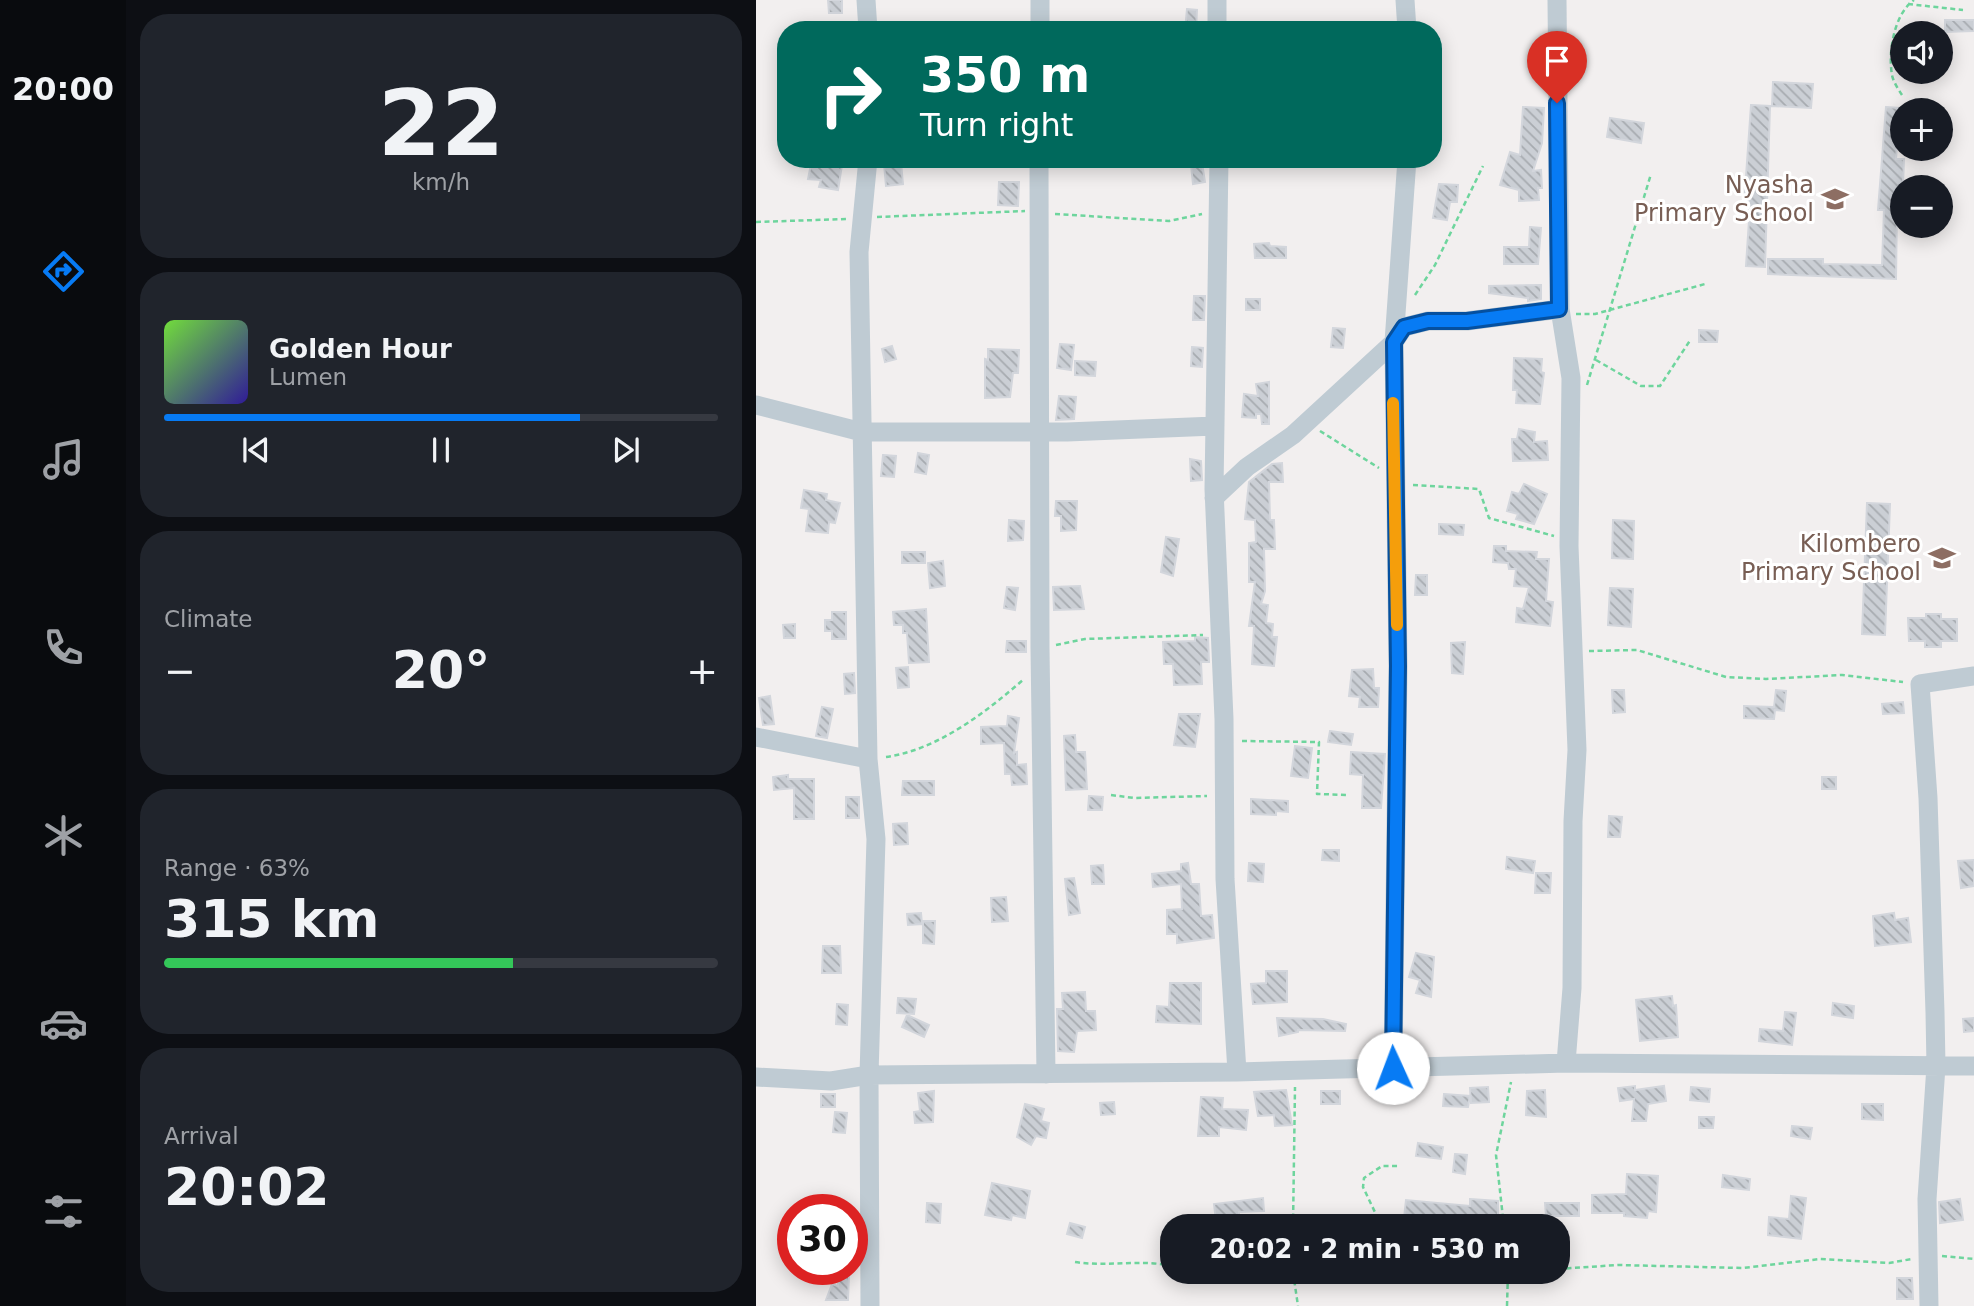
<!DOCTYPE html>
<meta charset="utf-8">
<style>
body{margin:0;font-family:"DejaVu Sans",sans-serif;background:#20242c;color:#f1f3f6;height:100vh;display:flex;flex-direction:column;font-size:26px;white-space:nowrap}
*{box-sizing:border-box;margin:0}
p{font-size:23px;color:#9ea1a6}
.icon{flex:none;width:38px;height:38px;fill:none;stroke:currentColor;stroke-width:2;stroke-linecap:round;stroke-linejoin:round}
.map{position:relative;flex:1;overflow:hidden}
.panel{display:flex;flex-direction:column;gap:14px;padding:14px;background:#0d0f14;width:630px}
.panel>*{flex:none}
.guide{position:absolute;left:21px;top:21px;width:665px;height:147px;border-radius:28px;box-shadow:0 4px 18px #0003;background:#00695c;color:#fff;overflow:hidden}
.controls{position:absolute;left:1134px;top:21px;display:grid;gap:14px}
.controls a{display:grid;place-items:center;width:63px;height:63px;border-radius:50%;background:#171b24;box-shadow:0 4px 18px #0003;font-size:35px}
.speed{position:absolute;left:21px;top:1194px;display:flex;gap:14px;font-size:35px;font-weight:700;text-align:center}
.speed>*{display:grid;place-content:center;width:91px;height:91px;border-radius:50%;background:#171b24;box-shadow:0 4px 18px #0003;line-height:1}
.speed .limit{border:10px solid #d22;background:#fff;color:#111}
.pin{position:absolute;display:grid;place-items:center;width:60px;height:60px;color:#fff;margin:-72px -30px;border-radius:50% 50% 50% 0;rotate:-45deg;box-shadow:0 0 7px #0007}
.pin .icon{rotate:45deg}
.me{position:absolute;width:77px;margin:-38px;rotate:358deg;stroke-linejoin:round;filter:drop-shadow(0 0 5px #0008)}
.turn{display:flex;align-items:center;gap:24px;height:147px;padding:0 28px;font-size:32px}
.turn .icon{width:91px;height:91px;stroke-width:2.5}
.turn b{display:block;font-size:49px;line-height:60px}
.big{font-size:52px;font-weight:700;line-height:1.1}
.panel .tile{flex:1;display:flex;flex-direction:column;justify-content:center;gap:10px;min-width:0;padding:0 24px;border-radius:28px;background:#20242c}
.panel .dial{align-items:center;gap:0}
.dial b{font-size:91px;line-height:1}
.song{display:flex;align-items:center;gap:21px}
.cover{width:84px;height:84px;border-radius:10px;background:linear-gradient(135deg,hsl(100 70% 55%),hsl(250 70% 35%))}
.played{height:7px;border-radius:4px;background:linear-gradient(90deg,#077bf4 75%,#363941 75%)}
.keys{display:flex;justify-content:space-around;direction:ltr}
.heat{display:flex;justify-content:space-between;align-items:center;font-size:38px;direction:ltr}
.charge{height:10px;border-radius:5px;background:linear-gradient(90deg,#34c759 63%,#363941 0)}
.trip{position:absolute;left:404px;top:1214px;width:410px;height:70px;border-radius:28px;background:#171b24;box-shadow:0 4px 18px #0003;font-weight:700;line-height:70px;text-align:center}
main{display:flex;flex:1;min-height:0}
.tabs{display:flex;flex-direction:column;width:126px;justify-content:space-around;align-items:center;background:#090b0e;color:#9ea1a6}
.tabs .icon{width:49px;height:49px}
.tabs .active{color:#077bf4}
.tabs b{font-size:32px;color:#f1f3f6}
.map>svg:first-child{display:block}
.building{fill:url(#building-back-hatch);stroke:#d3d6dc;stroke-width:2}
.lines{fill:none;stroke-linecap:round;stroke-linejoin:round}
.path{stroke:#6ed59d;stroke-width:2.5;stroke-dasharray:5 3.5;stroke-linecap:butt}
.minor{stroke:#bfcbd3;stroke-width:19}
.route-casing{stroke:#05509f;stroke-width:18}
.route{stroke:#077bf4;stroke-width:12}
.slow{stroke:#f59e0b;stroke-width:12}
.labels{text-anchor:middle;stroke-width:6;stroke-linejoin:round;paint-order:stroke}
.education-label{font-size:24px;fill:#785e54;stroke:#fff;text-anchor:end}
</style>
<main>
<nav class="tabs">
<b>20:00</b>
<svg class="icon active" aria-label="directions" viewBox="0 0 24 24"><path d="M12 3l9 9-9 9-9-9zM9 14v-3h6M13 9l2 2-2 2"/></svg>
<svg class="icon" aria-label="music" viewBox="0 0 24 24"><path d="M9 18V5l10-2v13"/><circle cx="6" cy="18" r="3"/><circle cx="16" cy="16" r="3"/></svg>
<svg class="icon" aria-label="phone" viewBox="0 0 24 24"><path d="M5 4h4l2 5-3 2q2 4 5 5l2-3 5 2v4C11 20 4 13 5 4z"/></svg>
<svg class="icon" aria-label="climate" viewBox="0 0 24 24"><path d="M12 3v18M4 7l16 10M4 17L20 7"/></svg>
<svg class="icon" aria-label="car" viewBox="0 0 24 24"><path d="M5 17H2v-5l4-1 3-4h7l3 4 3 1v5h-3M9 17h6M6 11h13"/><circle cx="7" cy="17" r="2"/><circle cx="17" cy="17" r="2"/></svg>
<svg class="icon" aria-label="filters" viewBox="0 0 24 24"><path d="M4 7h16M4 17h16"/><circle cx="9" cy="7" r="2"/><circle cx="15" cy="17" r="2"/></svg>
</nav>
<section class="panel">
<div class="tile dial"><b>22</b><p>km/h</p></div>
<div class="tile">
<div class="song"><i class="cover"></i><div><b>Golden Hour</b><p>Lumen</p></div></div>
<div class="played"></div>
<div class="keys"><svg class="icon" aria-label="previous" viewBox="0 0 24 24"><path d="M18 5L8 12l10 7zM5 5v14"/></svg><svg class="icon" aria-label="pause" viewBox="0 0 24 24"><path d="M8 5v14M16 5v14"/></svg><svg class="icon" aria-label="next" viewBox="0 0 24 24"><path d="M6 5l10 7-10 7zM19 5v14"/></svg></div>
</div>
<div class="tile"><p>Climate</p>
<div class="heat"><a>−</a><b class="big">20°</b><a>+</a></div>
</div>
<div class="tile"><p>Range · 63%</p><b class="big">315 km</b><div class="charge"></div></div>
<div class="tile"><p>Arrival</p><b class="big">20:02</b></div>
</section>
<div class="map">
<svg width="1218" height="1306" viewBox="0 0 1218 1306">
<defs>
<pattern id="building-back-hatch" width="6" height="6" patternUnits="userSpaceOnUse" patternTransform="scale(1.75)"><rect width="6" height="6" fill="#cbcfd5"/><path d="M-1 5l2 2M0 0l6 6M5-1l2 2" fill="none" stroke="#a7abb0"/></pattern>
</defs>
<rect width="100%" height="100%" fill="#f2efef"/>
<path class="building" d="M72 0H86V13H73Z
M431 9 441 10 440 30H429Z
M1189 20H1218V31L1189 32Z
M1017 82 1057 84 1055 108 1016 106Z
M995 105 1014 106 1009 267 990 266 994 205H988Z
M767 107 788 108 786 143 777 171 785 170 786 188H782L783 200 763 201V190L744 185 754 152 764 155Z
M1130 107 1144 108 1140 159H1148L1146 210H1141L1140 279 1012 274V259H1067V264L1126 265 1128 210H1122Z
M854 118 888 123 885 143 851 137Z
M56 159H87L82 190 63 187 65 180 52 179Z
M145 162 147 184 130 186 128 164Z
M446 163 449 182 437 184 435 165Z
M243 182H263L262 206 242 205Z
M683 184 702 185 701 202H694L691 220 677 218Z
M774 227 785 228 782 264H748V247H773Z
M513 243 514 246 530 247V258H499L498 244Z
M785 285V299L772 301V298L733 293V286Z
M438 296H449L448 320H437Z
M490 299H504V310H490Z
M577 328 589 329 587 348 575 347Z
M943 330 962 331 961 342H943Z
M304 344 318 345 315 370 301 368Z
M136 346 140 359 129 362 126 349Z
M436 347 447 348 446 367 435 366Z
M232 349 263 350 262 373H257L254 397 229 398V359L232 360Z
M758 358 786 359 785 372 788 373 784 404 760 403 761 390H757Z
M319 361 340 362 339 376 319 375Z
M513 382V424H506L505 414H500V418L486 417 488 394 502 396 500 384Z
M303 396 320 397 318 419 300 420Z
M763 429 779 432 778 442 791 441 792 460 757 461 756 439H761Z
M162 453 173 455 170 474 159 472Z
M127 455 140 456 138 477 125 476Z
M434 459 445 461 446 480 435 481Z
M526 463 527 482H513L514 520H518L519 549H508L509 591 505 604 512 605 510 623 517 624 516 637H521L518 666 496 664 498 626H493L499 582H493V543L500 542 499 520 489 519 493 482 516 464Z
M768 484 791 494 778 524 760 519 762 514 751 511 756 492 763 494Z
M48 490 71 494 70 500 84 503 79 523 73 522 72 533 50 531 53 509 45 508Z
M300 501H321L320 530 305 531V516H299Z
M1111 503 1134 504 1129 635 1106 634Z
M253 520 268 521 267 540 252 541Z
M857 520 878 521 877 559 856 558Z
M683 524 708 525 707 535 683 534Z
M410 537 423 539 417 576 405 572Z
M738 546H750V551L781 552 780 559H793L790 601 797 602 794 626 760 622 761 608 767 609 773 587 758 586 760 569H753L752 563 737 562Z
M146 552H169V563H146Z
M187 561 189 586 174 588 172 563Z
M660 575H671V595H659Z
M324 586 328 609 298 610 297 587Z
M251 587 262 588 259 610 248 608Z
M854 588 877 589 875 627 852 625Z
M170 609 173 662 153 663 151 633H147V625H138L137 612Z
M76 612H90V639H76V631H69V620H76Z
M1170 614H1185V619H1201V641H1185V647H1169V641H1153L1152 618H1170Z
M39 624V638H28L27 625Z
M439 637 452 638 453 662H445L446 684 418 685 417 664H408L407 642 439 641Z
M251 641H270V652H250Z
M709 642 707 674 696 673 695 643Z
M152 667 153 687 142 688 140 668Z
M617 669 618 688H623L622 707H603L604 697 593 696 596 670Z
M98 673 99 693 89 694 88 674Z
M856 690H868L869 712 857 713Z
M1020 690 1030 691 1028 711 1019 710 1018 719 988 718V706L1018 707Z
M14 696 18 724 7 725 3 698Z
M1147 702 1148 713 1127 714 1126 704Z
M66 707 77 709 71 738 60 736Z
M423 714H444L439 747 418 745Z
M252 716 263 718 258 753 261 752V765L270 764 271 784 256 785 255 774H249L248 743 225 744V727L251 726Z
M574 731 597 734 595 745 572 742Z
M319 735 320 752H329L331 789 310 790 308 736Z
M539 746 556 748 552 778 535 776Z
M595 752 629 754 625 808H606L607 775 594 774Z
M32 775V779H58V819H38V788L18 790 17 777Z
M1066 777H1080V789H1066Z
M147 781H178V795H146Z
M333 796 347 797 346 810H332Z
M90 797H103V818H90Z
M495 799 532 801V812L520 811V815L495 814Z
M853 816 866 817 864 837H852Z
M151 823 152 844 138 845 137 824Z
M567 850H583V861L566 860Z
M751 857 779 861 777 873 750 869Z
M1218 860V886L1205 888 1202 861Z
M432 863 435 884H443L445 916 456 915 458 938 421 943V934H411V910L426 909 425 884 397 887 396 874 425 871V864Z
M493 863 508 864 507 882 492 881Z
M347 865 348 884H336L335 866Z
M780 873H795L794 893H779Z
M318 878 324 913 313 915 309 879Z
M250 897 252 921 236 922 235 898Z
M165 913 166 924 152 925 151 914Z
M1138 913 1139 920 1152 918 1155 942 1119 946 1117 916Z
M167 921H179L178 944 167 943Z
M67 946H84L85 973H66Z
M660 953 678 957 675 997 660 993 664 980 653 977Z
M510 971H531V1002L497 1004 495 984 510 983Z
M414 983H445V1024L400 1022 401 1006 413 1007Z
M329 992 330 1011H339L340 1030 321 1031 318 1052 302 1051 301 1009H307L306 993Z
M916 996 917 1006 920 1005 922 1037 884 1041 880 1000Z
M142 998 160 999 158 1014 141 1013Z
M1077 1003 1098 1006 1097 1018 1076 1015Z
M81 1004 92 1005 91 1025 80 1024Z
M1029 1012 1040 1013 1036 1045 1003 1041 1004 1029 1027 1031Z
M151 1015 173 1025 168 1037 146 1027Z
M521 1018 567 1019 590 1024 589 1031 542 1030V1032L523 1036Z
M1218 1018V1031L1208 1032 1207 1019Z
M879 1086V1090L908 1086 910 1101 892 1104 890 1121H876L878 1099 864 1101 862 1088Z
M732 1087 733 1102 715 1103 714 1088Z
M935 1087 954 1089 953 1102 934 1100Z
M530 1090 536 1125 519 1126 518 1115 502 1116 498 1092Z
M789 1090 790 1117 770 1115 771 1091Z
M178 1091 177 1122 159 1123 158 1112 164 1111 162 1093Z
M565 1091H584V1104H565Z
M65 1094H79V1107H65Z
M688 1094 714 1096 712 1107 687 1106Z
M445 1097 467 1098 466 1109 492 1110 490 1130 463 1127V1136H442Z
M358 1102 359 1114 345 1115 344 1103Z
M269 1104 288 1109 285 1121 293 1123 290 1138 280 1136 275 1145 261 1137Z
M1106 1104H1127V1120L1106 1119Z
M79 1112 91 1113 89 1133 77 1132Z
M943 1117H958L957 1128H943Z
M1036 1126 1056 1128 1054 1139 1035 1136Z
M662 1143 687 1147 685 1159 660 1156Z
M699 1154 711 1155 709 1174 697 1172Z
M871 1174 902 1176 900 1212 892 1211 891 1218 868 1216V1213H836V1195L870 1194Z
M967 1175 994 1179 993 1190 966 1187Z
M236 1183 274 1191 269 1218 256 1215 255 1220 229 1215Z
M1035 1196 1050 1198 1045 1239 1012 1235 1013 1217 1033 1219Z
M507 1198 508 1211 483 1212V1220L460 1221 458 1204Z
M714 1199 742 1201V1227H712L713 1222 688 1221 687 1227H647L650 1200 714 1206Z
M1204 1199 1207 1220 1184 1223 1183 1202Z
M171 1203 185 1204 184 1223 170 1222Z
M789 1203H823V1216H790Z
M314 1223 329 1227 326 1238 311 1234Z
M82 1275H93L92 1300H70L76 1284 82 1286Z
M1141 1278H1156L1157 1299H1141Z"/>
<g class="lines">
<path class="path" d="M1152 4 1207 10
M1146 95C1142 89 1137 81 1136 75 1132 52 1138 14 1158 0
M299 214 413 221 446 214
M121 217 269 211
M0 222 90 219
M659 295 679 265 727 166
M820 314H839L949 284
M840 360 885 386H904L935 339
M831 385 895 174
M564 431 623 468
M657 485 723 489 733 518 798 536
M300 645 329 639 447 635
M833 651 881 650 970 677 1010 679 1086 675 1147 682
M486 741 563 742 561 794 593 795
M130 757C181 750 229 713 268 679
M355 795 378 798 451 796
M537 1227 539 1087
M626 1227 607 1187 608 1178 626 1166H643
M748 1227 740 1155 755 1082
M1186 1256 1218 1259
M319 1262C352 1267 385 1259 416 1266
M802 1269 862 1265 987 1268 1064 1259 1133 1263 1156 1259
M443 1272 457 1276 518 1272
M537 1272 542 1306
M726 1272H750
M540 1274 555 1272
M751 1306 752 1272"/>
<path class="minor" d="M110 0 112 30
M461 0V30
M649 0 651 30
M801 0 804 309 815 378 813 546 821 750 817 821 816 988 810 1063
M284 30V0
M283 159 284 648 290 1074
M463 159 458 489 468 719 469 879 481 1072
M0 405 106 432H311L459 426
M458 498 491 467 537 435 638 342 648 327 672 321H711L804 309
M0 737 112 759
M637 1068 642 666 638 342 651 159
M0 1077 75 1081 113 1075 120 839 112 759 103 252 112 159
M114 1306 113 1075 481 1072 810 1063 1218 1066
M1173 1306 1171 1199 1180 1066 1179 1012 1172 798 1164 684 1218 676"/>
</g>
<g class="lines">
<defs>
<path id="route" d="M637 1068 642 666 638 342 648 327 672 321H711L803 309 801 103"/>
</defs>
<use href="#route" class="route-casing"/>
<use href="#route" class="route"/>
<path class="slow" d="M637 403 641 625"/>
</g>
<defs>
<symbol id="school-bare" viewBox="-9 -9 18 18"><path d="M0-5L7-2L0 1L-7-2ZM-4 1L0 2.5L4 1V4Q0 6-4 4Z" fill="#8d6e63" stroke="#fff" stroke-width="2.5" paint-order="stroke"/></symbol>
</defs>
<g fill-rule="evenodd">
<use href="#school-bare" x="1060" y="180" width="38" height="38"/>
<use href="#school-bare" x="1167" y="539" width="38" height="38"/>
</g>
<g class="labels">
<g class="education-label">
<text x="1058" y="193">Nyasha<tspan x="1058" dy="28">Primary School</tspan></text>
<text x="1165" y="552">Kilombero<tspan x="1165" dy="28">Primary School</tspan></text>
</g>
</g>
</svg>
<div class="controls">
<a><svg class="icon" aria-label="sound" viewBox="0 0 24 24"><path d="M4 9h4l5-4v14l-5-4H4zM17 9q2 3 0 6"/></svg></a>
<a>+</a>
<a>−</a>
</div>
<div class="speed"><div class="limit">30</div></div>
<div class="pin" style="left:801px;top:103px;background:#d93025"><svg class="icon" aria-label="arrive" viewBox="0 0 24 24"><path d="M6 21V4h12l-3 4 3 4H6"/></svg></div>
<svg class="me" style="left:637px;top:1068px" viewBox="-20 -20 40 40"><circle r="19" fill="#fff"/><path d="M0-13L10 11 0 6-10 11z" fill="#077bf4"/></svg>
<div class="trip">20:02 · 2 min · 530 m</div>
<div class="guide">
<div class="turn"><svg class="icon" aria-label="right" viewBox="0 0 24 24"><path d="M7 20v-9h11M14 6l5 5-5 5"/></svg><div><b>350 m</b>Turn right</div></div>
</div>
</div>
</main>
